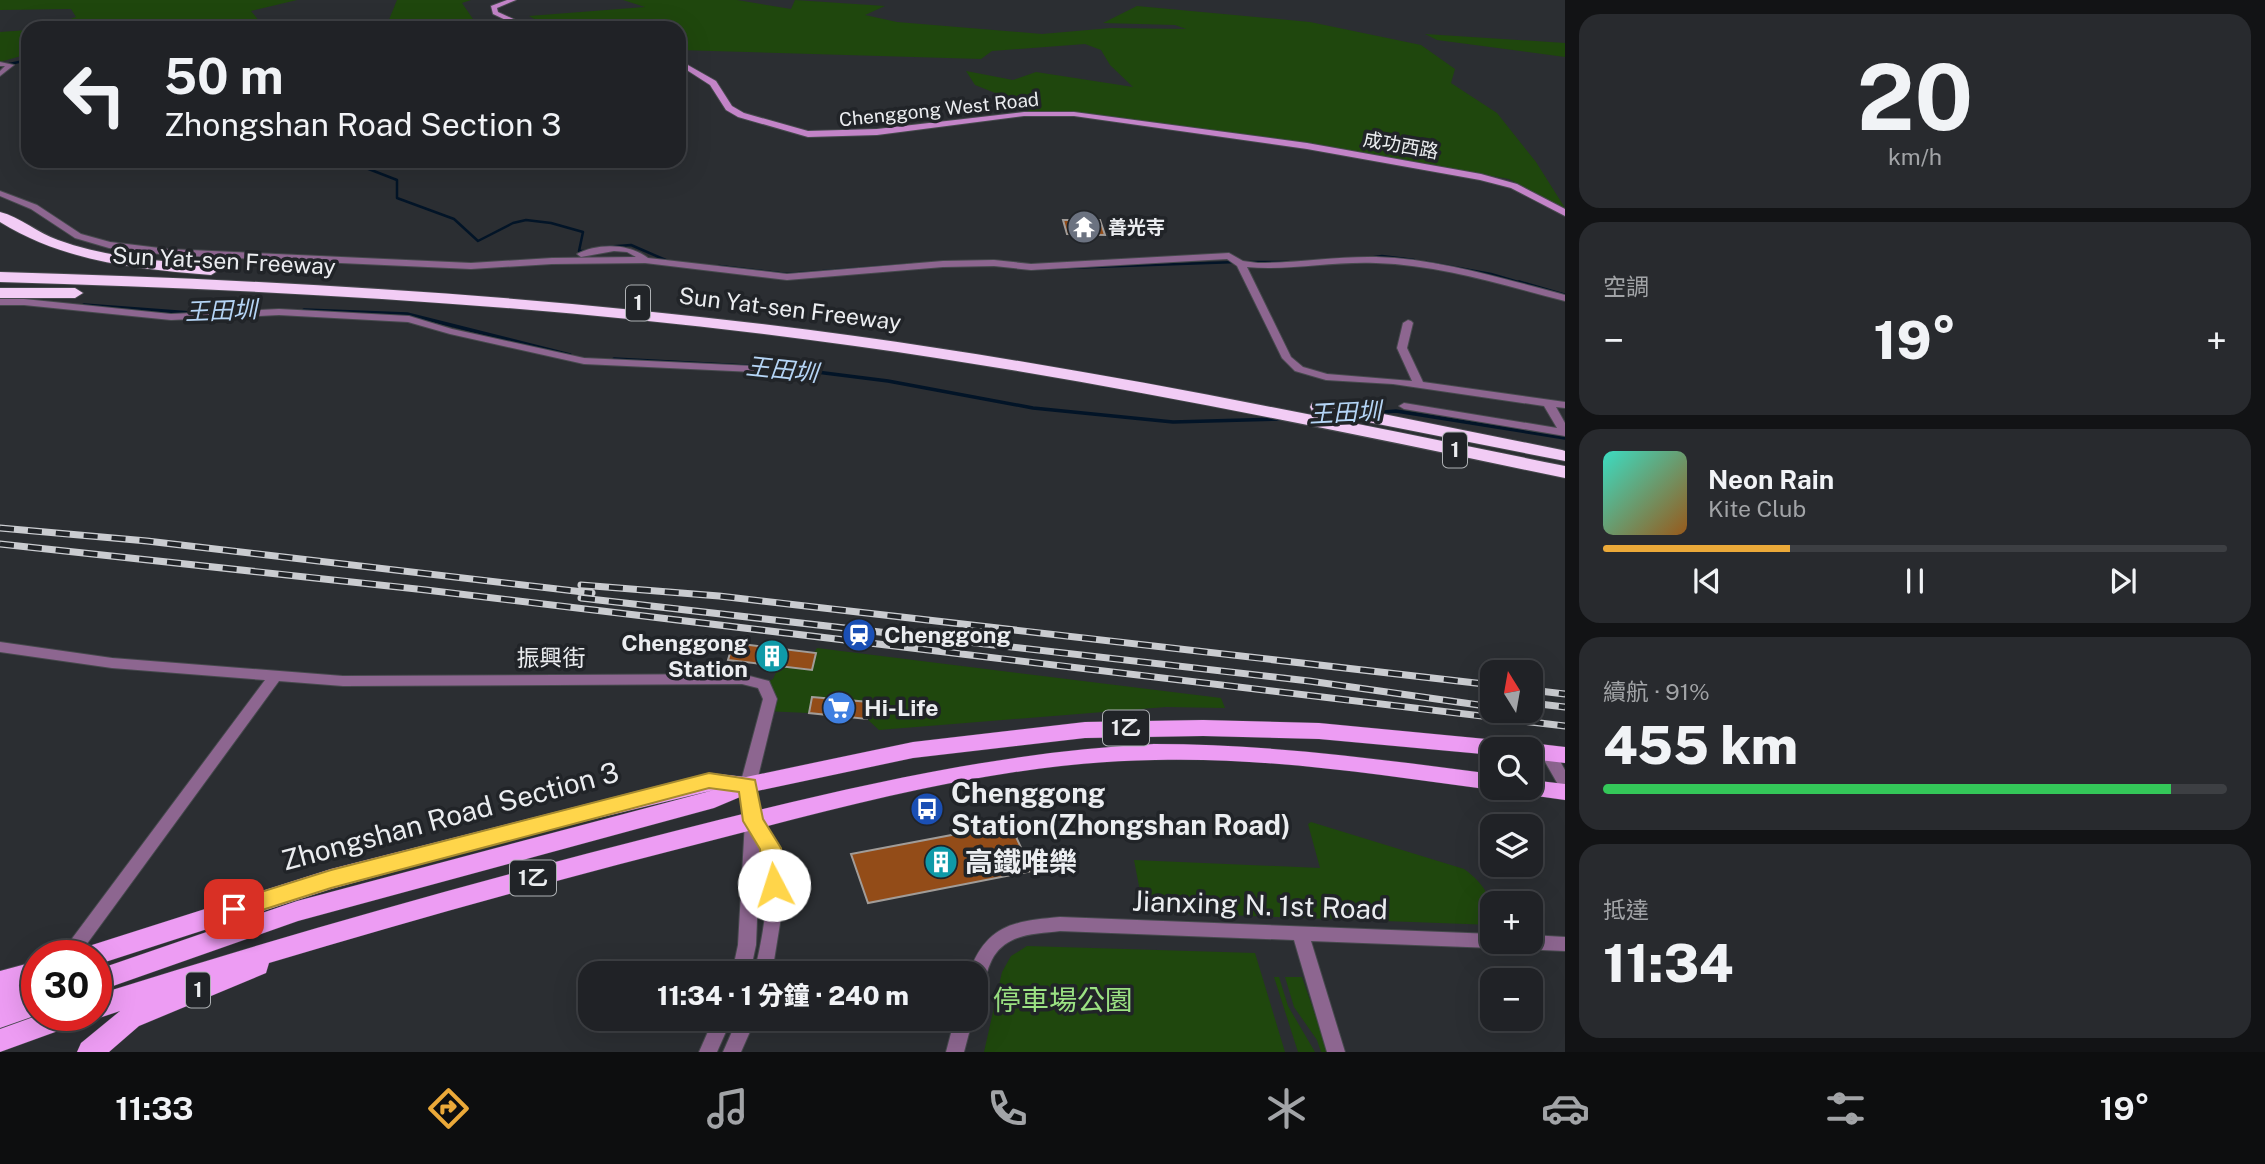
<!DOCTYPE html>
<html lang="zh-TW">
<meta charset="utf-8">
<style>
body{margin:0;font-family:"Public Sans","Noto Sans TC",sans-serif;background:#282a2e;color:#f1f3f6;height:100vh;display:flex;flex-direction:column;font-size:26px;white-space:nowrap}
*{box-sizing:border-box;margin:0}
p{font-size:23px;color:#a2a4a7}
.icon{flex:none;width:38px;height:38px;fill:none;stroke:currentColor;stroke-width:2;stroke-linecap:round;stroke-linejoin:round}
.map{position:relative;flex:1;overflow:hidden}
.details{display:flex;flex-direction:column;gap:14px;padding:14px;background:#121315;width:700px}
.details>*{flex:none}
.banner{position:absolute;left:21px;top:21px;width:665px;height:147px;border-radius:21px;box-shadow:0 7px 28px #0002,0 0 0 2px #3d3f43;background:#202226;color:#f1f3f6;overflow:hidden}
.needle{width:46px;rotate:349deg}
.tools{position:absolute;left:1480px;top:660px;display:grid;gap:14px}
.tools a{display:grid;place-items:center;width:63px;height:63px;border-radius:14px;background:#202226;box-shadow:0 7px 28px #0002,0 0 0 2px #3d3f43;font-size:35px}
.speed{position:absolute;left:21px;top:940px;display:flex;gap:14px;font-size:35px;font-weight:700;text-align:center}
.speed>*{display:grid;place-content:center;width:91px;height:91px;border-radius:50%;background:#202226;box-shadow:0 7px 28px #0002,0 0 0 2px #3d3f43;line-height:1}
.speed .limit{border:10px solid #d22;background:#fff;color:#111}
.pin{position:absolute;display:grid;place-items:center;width:60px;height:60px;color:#fff;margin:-30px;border-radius:14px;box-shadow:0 4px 10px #0006}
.me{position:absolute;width:77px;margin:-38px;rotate:355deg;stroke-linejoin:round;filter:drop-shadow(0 0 5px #0008)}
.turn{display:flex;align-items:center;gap:24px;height:147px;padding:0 28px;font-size:32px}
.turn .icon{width:91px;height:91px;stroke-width:2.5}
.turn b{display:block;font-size:49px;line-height:60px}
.big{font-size:52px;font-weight:800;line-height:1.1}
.details .tile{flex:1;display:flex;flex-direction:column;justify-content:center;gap:10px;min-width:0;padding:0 24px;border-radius:21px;background:#282a2e}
.details .dial{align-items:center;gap:0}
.dial b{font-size:91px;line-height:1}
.song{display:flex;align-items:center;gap:21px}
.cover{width:84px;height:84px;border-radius:10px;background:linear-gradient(135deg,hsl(170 70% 55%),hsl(30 70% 35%))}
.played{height:7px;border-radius:4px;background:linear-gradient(90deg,#eba939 30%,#3d3f43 30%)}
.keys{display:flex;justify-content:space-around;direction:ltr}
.heat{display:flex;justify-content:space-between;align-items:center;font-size:38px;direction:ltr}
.charge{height:10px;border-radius:5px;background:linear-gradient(90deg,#34c759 91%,#3d3f43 0)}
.trip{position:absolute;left:578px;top:961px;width:410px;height:70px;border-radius:21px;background:#202226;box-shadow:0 7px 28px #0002,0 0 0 2px #3d3f43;font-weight:800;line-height:70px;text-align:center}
.tab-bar{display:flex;height:112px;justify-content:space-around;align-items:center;background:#0d0e0f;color:#a2a4a7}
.tab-bar .icon{width:49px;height:49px}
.tab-bar .selected{color:#eba939}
.tab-bar b{font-size:32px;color:#f1f3f6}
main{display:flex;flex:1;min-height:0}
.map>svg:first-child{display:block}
.green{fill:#1f470d}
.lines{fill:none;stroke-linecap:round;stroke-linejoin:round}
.stream-far1{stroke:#021427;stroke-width:2.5}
.stream{stroke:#021427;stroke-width:3.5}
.building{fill:#934c18;stroke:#a19c98;stroke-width:2}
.street-casing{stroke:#46494d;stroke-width:2}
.secondary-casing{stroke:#46494d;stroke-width:2}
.primary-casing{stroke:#46494d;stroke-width:1}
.highway-casing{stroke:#46494d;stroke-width:2}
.street{fill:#8d6690;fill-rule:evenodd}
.secondary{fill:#c384c8;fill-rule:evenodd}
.primary{fill:#ed9cf3;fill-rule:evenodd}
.highway{fill:#f2ccf5;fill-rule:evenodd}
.rail-casing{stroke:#caccd0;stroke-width:7}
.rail{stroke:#212428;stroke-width:4.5;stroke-dasharray:14;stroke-linecap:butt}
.route{fill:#ffd54a;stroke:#a68a30;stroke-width:2}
.labels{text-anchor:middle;stroke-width:7;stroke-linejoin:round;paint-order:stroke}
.far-street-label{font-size:19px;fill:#ebedf0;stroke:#212428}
.far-poi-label{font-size:19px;font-weight:bold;fill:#ebedf0;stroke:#212428;text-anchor:start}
.shield{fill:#212428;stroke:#aeb1b4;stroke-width:2}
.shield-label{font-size:21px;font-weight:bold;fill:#ebedf0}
.street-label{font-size:23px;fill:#ebedf0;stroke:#212428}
.poi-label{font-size:23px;font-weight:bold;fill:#ebedf0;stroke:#212428;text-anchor:start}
.water-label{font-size:24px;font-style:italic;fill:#b5d5f6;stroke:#212428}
.near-poi-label{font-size:28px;font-weight:bold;fill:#ebedf0;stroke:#212428;text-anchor:start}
.near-street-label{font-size:28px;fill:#ebedf0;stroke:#212428}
.near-park-label{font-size:28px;fill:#9be283;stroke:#212428}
</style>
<main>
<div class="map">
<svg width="1565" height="1052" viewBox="0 0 1565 1052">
<rect width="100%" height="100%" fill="#2b2e32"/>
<path class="green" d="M0 0H297L251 11 265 28H43L76 17 71 9 0 10Z
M397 0H471L462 3 473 19 451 28H373L388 22Z
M623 0H737L791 9 795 0 885 6 865 15 897 22 1042 34 1111 28 1186 29 1175 25 1103 23 1137 6 1310 22 1421 45 1455 69 1451 83 1497 113 1536 162 1565 208 1509 179 1299 142 1215 134 1086 113 1029 111 1003 96 975 85 966 71 1013 80 1036 72 1133 87 1110 65 1101 50 1085 44 992 51 981 59 679 50V28H550L529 16 645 7Z
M28 30V54L0 62V32Z
M1425 34 1565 43V57L1437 40Z
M817 648 1221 698 1225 708 1166 707 879 730 867 719 869 702 812 697 809 713 763 711 764 684 773 679 779 666 812 670V656Z
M1311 822 1464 869C1485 884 1493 899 1493 925L1144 912 1134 860 1320 868 1308 824Z
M1027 946 1255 953 1285 1052H984L1002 972 1011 956Z
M1274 977H1279L1288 1006 1315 1052H1298Z
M1285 977H1302L1328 1052H1321L1317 1040 1294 1007Z"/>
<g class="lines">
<path class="stream-far1" d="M0 66 28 60
M279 161H299
M348 161 397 180V198L454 219 478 241 513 223 526 220 551 223 583 232 579 251H588
M604 247 631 245 668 261
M1368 258 1382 256 1414 260
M1245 262H1289
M1426 262 1491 274 1525 284
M719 266 787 274 912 264
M1036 269 1237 262"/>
<path class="stream" d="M1519 282 1564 295
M84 305 191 313
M304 310 407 314 570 355
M614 359 785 368 888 381 1033 408 1173 422 1283 419
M1372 413 1396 411 1565 438
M1313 417 1339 415"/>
</g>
<path class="building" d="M1063 220H1100L1105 235 1067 234Z
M733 643 816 653 812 670 728 660Z
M812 697 869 702 867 719 809 713Z
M1010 824 1032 871 868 903 851 854Z"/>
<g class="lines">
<defs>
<path id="street" d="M0 62 14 65 0 76V71L5 66H0Z
M0 191 37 205 81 234 110 242 168 249 471 263 552 258 636 257 627 252 614 251 581 257 577 254C597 243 629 243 648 258L787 274 943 261 994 260 1031 264 1229 253 1243 261 1258 263C1298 263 1337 256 1376 257 1441 259 1503 279 1565 295V301C1502 285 1441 265 1376 263 1333 261 1290 271 1247 267L1291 357 1303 367 1327 374 1412 381 1397 348 1403 323 1408 320 1411 321 1413 323 1407 348 1423 382 1565 402V408L1556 407 1565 423V436L1404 409 1399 406 1404 403 1557 428 1544 406 1393 384 1326 380 1295 371 1282 358 1237 266 1227 259 1031 270 994 266 943 267 787 280 645 263 552 264 471 269 168 255 109 248 75 238 31 209 0 196Z
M0 299H24L171 314 279 309 409 316 452 329 584 358 754 366 759 369 754 372 584 364 450 334 408 322 279 315 171 320 24 305H0Z
M0 642 112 658 343 676 742 674 769 681 777 699 756 785 761 820 778 845 782 861V911L772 973H754C762 942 776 871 760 843L756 945 750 973H732L738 945 745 821 740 785 763 699 758 688 742 684 343 686 279 681 78 956H59L265 680 112 668 0 652Z
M1548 747 1553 749 1565 770V790L1560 788 1540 753 1543 749Z
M1060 917 1493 934V942H1501L1499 946 1493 948 1311 941 1345 1052H1327L1294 940 1060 931C1036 934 1009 933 994 956 988 966 986 977 981 988L975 990V973H969C986 925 1014 921 1060 917Z
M1531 935 1565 937V951L1518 949 1512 947 1509 942H1531Z
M714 1018H732L717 1052H699Z
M738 1018H756L741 1052H723Z
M955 1018H973L964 1052H946Z"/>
<path id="secondary" d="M507 0H516L497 8 498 12 533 28H523L493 14 491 6Z
M679 60 716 81 732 106 744 113 808 131 877 129 1024 112H1074L1307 143 1481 174 1517 184 1565 209V216L1511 188 1480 180 1307 149 1074 116H1024L877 135 808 137 738 117 726 110 710 85 679 65Z"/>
<path id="primary" d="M1203 720 1319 723 1507 741 1515 743 1518 749H1493V755L1319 739 1203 736 1085 738 913 758 752 792 714 808 298 921 96 992V970L297 901 714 790 520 837 331 889 96 965V956H80L83 948 92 945 331 869 709 773 746 777 913 742 1085 722Z
M1531 743 1565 747V763L1531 759V749H1521Z
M1154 744C1268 744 1380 759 1493 774V788H1501L1493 790C1381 775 1269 757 1155 760 1011 762 868 800 729 836 575 875 421 917 269 963L266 973 139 1026 109 1052H77L81 1043 120 1011 96 1019 87 1015H96V995C286 935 477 881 671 832 830 792 990 752 1154 744Z
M1531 780 1565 784V800L1523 794 1520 788H1531Z
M37 961V983L32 984 37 986V1015L0 1028V971Z
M39 1015H84L80 1023 0 1052V1029Z"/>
<path id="highway" d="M0 212C20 217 38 233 58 240 107 258 159 261 211 265L219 270 211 275C137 269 65 262 0 222Z
M0 272C286 280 571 297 855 336 1093 369 1329 418 1565 466V478C1329 429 1093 379 855 346 571 306 286 290 0 282Z
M0 288H75L83 293 75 298H0Z
M1319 401 1562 450 1565 451V461L1312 411 1310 407 1312 403Z"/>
</defs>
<use href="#street" class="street-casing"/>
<use href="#secondary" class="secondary-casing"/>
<use href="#primary" class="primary-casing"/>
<use href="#highway" class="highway-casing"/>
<use href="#street" class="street"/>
<use href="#secondary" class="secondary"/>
<use href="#primary" class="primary"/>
<use href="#highway" class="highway"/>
<defs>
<path id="rail" d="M0 528 147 541 592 593
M0 544 426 590 1565 726
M581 585 719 596 1493 685
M581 598 1309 681 1493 707
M1531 690 1565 694
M1531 703 1565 707"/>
</defs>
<use href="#rail" class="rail-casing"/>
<use href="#rail" class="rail"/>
</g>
<path class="route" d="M709 773 755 780 763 819 781 848 785 885 781 891 774 894 766 891 763 885 760 849 743 821 739 792 709 788 331 888 234 919 226 916 223 909 226 903 331 870Z"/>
<defs>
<symbol id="temple-disc" viewBox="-11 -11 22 22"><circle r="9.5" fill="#6b7280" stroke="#212428"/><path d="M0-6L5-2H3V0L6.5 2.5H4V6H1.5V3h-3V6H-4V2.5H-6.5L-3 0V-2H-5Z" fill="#fff"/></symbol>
<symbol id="station-disc" viewBox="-11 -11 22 22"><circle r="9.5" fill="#1a4fb4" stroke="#212428"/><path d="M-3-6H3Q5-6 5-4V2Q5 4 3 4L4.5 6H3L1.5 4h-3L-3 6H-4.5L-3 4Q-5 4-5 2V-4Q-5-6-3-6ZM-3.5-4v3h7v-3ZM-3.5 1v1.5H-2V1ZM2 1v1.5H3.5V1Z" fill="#fff"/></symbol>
<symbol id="building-disc" viewBox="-11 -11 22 22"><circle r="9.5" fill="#0f9aa8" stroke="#212428"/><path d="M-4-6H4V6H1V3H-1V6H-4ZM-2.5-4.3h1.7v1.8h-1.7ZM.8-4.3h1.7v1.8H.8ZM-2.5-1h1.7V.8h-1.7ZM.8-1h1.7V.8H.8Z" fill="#fff"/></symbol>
<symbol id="supermarket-disc" viewBox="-11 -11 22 22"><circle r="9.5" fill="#3f7fe0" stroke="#212428"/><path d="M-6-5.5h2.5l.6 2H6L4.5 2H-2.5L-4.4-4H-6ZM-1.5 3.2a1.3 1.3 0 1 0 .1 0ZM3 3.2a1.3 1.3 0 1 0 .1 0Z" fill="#fff"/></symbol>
<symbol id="bus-disc" viewBox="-11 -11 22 22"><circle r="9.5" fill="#1a4fb4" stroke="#212428"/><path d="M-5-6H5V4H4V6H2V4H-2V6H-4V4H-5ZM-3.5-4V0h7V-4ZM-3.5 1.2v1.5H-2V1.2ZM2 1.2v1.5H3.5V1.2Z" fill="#fff"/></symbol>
</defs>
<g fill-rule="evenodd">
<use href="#temple-disc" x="1065" y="208" width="38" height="38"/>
<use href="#station-disc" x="840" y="616" width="38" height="38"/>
<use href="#building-disc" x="753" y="637" width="38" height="38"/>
<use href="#supermarket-disc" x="820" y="689" width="38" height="38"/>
<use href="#bus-disc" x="908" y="790" width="38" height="38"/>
<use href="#building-disc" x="922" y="843" width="38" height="38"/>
</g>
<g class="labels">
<g class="far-street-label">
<text transform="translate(939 109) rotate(-6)" y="7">Chenggong West Road</text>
<text transform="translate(1401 145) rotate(10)" y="7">成功西路</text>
</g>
<g class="far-poi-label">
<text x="1108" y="234">善光寺</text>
</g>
<g class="shield">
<rect x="626" y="285.5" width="24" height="35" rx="5"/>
<rect x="1443" y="432.5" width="24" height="35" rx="5"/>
<rect x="1103" y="710.5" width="46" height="35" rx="5"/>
<rect x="510" y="860.5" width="46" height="35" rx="5"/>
<rect x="186" y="972.5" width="24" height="35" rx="5"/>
</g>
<g class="shield-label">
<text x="638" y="310">1</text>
<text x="1455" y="457">1</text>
<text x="1126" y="735">1乙</text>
<text x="533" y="885">1乙</text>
<text x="198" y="997">1</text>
</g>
<g class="street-label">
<text transform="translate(224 261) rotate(3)" y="8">Sun Yat-sen Freeway</text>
<text transform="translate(790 309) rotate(7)" y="8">Sun Yat-sen Freeway</text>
<text x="551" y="666">振興街</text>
</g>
<g class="poi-label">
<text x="884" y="643">Chenggong</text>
<text x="748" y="651" text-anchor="end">Chenggong<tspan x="748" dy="26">Station</tspan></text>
<text x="864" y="716">Hi-Life</text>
</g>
<g class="water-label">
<text transform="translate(221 311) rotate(-2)" y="8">王田圳</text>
<text transform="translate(782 370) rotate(6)" y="8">王田圳</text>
<text transform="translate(1345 413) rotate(-3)" y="8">王田圳</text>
</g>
<g class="near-poi-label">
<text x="951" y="803">Chenggong<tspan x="951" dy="32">Station(Zhongshan Road)</tspan></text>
<text x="965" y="872">高鐵唯樂</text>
</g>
<g class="near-street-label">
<text transform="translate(450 816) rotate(-15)" y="10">Zhongshan Road Section 3</text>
<text transform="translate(1260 905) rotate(2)" y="10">Jianxing N. 1st Road</text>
</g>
<g class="near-park-label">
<text x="1063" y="1010">停車場公園</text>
</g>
</g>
</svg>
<div class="tools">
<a><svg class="needle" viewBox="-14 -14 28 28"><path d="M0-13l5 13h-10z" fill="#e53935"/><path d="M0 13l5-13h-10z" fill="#a2a4a7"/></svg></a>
<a><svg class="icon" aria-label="search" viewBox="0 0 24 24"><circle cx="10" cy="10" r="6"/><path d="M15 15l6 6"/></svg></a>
<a><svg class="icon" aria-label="layers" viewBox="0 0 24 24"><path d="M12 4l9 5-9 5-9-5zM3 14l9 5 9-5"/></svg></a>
<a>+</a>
<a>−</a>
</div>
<div class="speed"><div class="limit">30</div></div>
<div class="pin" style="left:234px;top:909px;background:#d93025"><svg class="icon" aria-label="arrive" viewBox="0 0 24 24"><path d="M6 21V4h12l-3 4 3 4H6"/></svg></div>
<svg class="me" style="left:774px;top:885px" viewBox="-20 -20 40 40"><circle r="19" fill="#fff"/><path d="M0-13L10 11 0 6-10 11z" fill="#ffd54a"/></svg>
<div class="trip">11:34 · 1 分鐘 · 240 m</div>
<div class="banner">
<div class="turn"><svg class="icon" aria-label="left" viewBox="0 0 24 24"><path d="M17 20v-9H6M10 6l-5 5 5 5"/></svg><div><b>50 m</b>Zhongshan Road Section 3</div></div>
</div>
</div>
<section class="details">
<div class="tile dial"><b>20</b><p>km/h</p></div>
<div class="tile"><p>空調</p>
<div class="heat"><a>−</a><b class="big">19°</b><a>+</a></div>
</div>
<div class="tile">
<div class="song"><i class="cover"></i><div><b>Neon Rain</b><p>Kite Club</p></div></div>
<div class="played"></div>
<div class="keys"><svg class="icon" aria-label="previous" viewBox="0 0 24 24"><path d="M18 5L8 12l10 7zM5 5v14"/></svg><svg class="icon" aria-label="pause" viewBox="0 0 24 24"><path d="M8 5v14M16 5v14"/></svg><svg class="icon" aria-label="next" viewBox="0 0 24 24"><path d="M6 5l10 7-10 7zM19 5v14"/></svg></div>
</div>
<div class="tile"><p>續航 · 91%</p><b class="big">455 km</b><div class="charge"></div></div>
<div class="tile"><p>抵達</p><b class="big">11:34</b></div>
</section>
</main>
<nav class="tab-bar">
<b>11:33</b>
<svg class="icon selected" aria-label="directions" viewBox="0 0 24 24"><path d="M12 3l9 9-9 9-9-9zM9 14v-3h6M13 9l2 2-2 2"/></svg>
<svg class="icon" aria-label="music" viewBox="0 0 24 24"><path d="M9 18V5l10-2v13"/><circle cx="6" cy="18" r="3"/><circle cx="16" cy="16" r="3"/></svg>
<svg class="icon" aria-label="phone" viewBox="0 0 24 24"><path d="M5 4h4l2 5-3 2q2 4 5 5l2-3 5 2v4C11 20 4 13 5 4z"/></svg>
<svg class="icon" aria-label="climate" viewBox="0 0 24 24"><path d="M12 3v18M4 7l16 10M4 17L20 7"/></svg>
<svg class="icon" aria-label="car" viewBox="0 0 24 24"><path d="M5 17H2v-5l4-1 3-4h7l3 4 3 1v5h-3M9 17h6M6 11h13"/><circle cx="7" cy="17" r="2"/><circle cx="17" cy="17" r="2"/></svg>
<svg class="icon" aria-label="filters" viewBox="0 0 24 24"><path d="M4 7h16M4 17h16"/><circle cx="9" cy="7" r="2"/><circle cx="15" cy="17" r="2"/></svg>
<b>19°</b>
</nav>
